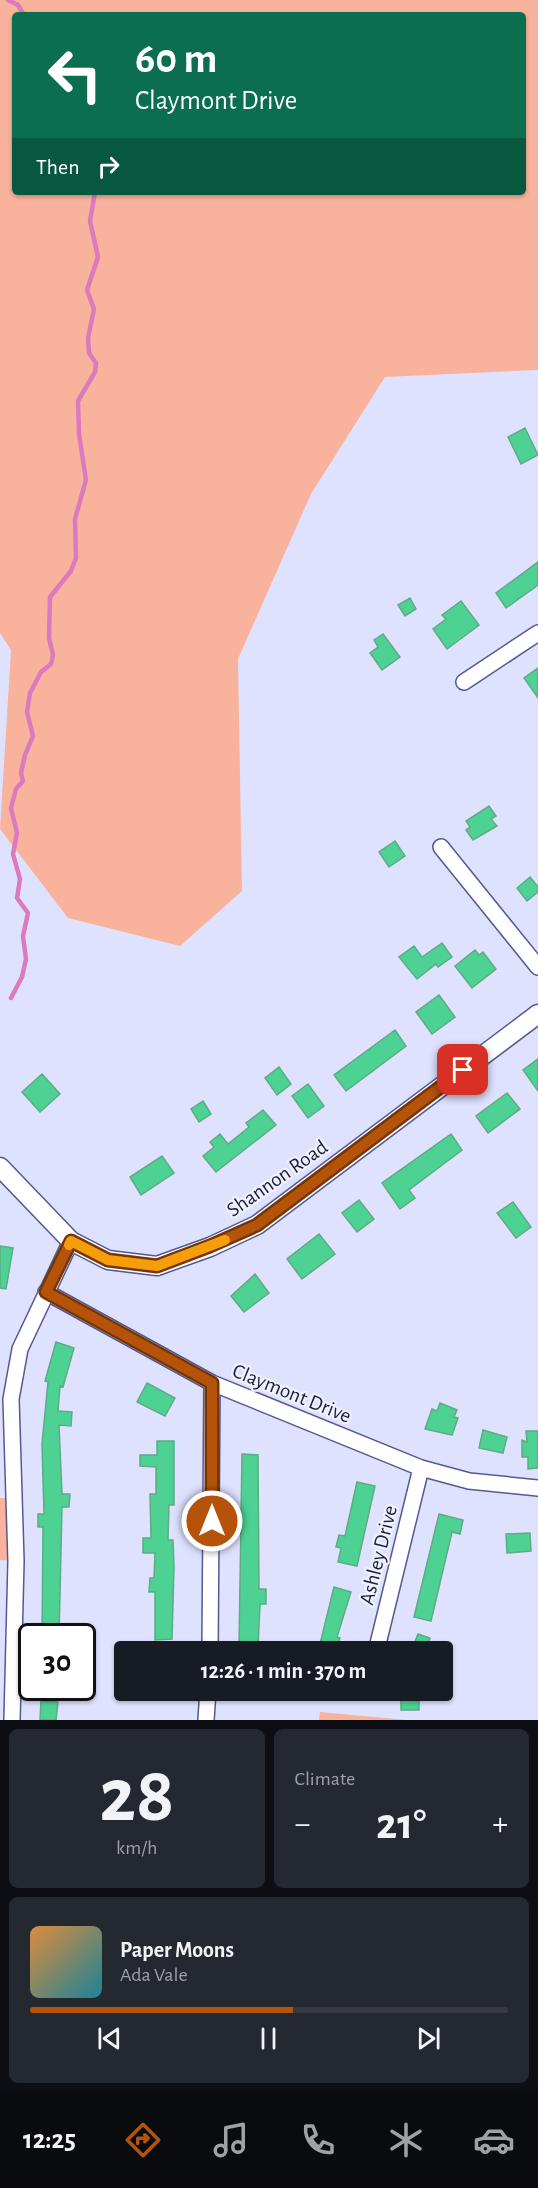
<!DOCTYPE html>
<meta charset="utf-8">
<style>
body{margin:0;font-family:"Alegreya Sans",sans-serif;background:#242831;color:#f1f3f6;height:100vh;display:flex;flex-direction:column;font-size:22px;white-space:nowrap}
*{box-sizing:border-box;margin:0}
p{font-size:20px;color:#9ea1a6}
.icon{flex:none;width:33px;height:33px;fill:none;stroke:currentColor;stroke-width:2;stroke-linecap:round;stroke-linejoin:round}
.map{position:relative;height:1720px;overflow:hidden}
.side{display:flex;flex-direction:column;gap:9px;padding:9px;background:#0d0f14;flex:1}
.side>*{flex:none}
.guide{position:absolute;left:12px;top:12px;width:514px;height:183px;border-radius:6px;box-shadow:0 2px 4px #0004;background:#0b6e4f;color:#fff;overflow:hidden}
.speed{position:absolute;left:18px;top:1623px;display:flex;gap:12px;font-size:30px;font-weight:700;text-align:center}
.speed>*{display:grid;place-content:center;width:78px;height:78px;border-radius:50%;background:#171b24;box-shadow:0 2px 4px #0004;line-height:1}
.speed .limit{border:3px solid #111;border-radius:9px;background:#fff;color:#111}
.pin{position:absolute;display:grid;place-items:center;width:51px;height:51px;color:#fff;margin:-26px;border-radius:12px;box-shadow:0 3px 9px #0006}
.me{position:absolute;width:66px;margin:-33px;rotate:0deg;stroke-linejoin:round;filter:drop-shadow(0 0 4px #0008)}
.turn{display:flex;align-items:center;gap:21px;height:126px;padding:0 24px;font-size:27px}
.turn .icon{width:78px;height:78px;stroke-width:2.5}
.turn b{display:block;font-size:42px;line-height:51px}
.then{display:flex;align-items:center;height:57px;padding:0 24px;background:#0003;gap:12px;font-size:22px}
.big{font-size:45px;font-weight:600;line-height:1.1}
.side .card{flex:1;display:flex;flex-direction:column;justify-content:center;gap:9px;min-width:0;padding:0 21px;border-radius:9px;background:#242831}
.side .dial{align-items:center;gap:0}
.dial b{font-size:78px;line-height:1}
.song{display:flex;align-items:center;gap:18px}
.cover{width:72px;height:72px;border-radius:9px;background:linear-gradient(135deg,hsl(30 70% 55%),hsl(190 70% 35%))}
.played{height:6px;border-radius:3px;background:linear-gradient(90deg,#b45309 55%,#363941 55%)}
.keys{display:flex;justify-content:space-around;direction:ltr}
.heat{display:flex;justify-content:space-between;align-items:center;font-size:33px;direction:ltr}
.side .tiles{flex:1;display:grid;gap:9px;grid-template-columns:1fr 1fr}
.card:last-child{grid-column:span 2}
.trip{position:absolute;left:114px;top:1641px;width:339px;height:60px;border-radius:6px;background:#171b24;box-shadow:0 2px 4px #0004;font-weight:600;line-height:60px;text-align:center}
.dock{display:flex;height:96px;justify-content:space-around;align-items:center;background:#090b0e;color:#9ea1a6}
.dock .icon{width:42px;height:42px}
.dock .selected{color:#b45309}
.dock b{font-size:27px;color:#f1f3f6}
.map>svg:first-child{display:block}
.green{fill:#f9b39c;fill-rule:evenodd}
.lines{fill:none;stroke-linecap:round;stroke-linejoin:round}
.stream{stroke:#db7abe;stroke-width:4.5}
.building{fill:#4ed294;stroke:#5fab83;stroke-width:1.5}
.minor-casing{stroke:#545895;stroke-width:18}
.tertiary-casing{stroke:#545895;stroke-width:21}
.minor{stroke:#fff;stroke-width:15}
.tertiary{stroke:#fff;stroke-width:18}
.route-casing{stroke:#753606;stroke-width:15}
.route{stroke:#b45309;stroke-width:10}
.slow{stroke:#f59e0b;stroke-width:10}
.labels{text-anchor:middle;stroke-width:4.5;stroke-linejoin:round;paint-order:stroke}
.street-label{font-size:21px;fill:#1c1e38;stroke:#eff1ff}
</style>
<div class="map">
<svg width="538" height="1720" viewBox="0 0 538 1720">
<rect width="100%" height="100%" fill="#dfe2ff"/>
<path class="green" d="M0 0H538V370L385 377 311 494 238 659 242 891 180 946 68 918 0 829 11 650 0 633ZM15 15H524V192H15Z
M0 1498H14L16 1561 0 1560Z
M320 1712 407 1720H319Z"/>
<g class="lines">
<path class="stream" d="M8 0 18 5 24 15
M11 998 22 977 26 959 23 936 28 913 17 898 20 879 13 854 17 833 11 808 16 789 23 781 21 773 25 755 33 736 27 712 30 693 41 672 51 664 53 655 49 638 50 597 71 571 76 558 75 519 86 480 79 434 78 401 95 372 96 363 89 353 88 338 94 309 87 290 98 257 90 221 95 192"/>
</g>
<path class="building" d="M525 428 538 455 521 464 508 437Z
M538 562V585L506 608 496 593Z
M410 598 416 609 405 616 398 605Z
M461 601 479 625 447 649 433 629 446 619 442 615Z
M383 634 400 657 382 670 370 653 378 647 374 640Z
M538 668V698L524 678Z
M489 806 496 816 491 819 497 826 473 840 466 830 470 827 466 821Z
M395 841 405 856 389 867 379 852Z
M530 877 538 887V892L527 901 517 888Z
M442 943 452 957 438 967 436 964 417 979 399 957 414 946 422 957Z
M475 950 479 955 483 952 496 969 472 988 455 966Z
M439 995 455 1017 432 1034 416 1012Z
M395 1030 406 1046 346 1091 334 1075Z
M538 1059V1091L523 1070Z
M279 1067 291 1084 277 1095 265 1078Z
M42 1074 60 1094 40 1112 22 1092Z
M308 1084 324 1106 308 1118 292 1096Z
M507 1093 520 1109 488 1133 476 1116Z
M203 1101 211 1114 199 1122 191 1109Z
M263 1110 276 1125 216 1172 203 1156 214 1147 210 1142 220 1134 228 1144 249 1127 246 1123Z
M451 1134 462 1150 409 1190 415 1198 400 1209 382 1183Z
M162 1156 174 1173 141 1195 130 1177Z
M359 1200 374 1219 357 1232 342 1213Z
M513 1202 531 1227 516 1238 497 1213Z
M319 1234 335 1254 302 1279 287 1259Z
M0 1246 13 1248 6 1289 0 1288Z
M255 1274 269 1293 244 1312 231 1296Z
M56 1342 74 1348 63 1387 60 1386 58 1411 72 1412 71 1426 59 1425 62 1494H70L69 1507H62L59 1636H42L43 1527H38V1514H44L42 1444 48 1382 45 1381Z
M147 1383 175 1398 165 1416 137 1402Z
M440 1403 457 1410 454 1417 458 1418 452 1435 425 1429 432 1409 437 1411Z
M483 1430 507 1437 503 1453 479 1448Z
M526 1431H538V1468L528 1469V1457H522V1440L527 1442Z
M157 1441H174V1505H169L168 1540H173L174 1567 172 1639 155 1640V1592H149L150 1578H154L155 1553H143V1538H151L150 1494H156V1467L140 1466V1455H157Z
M242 1454 258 1455 259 1589H266V1604H260L258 1648 239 1647Z
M357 1482 375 1486 357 1566 338 1562 341 1548 336 1547 339 1535 345 1536Z
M439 1514 463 1520 460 1534 452 1532 431 1621 414 1617Z
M530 1533 531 1551 507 1553 506 1534Z
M334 1587 351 1592 337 1637 340 1638 336 1652H318Z
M418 1634 430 1638 426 1652H411Z
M401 1690H419V1710H401Z
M41 1701 58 1702 56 1720H40Z"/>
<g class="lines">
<defs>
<path id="minor" d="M464 682 538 633
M441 847 538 967
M46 1292 212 1383 421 1468 469 1481 538 1488
M210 1652 212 1383
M376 1652 421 1468
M12 1720 16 1561 11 1399 20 1349 71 1241
M206 1720 208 1690"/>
<path id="tertiary" d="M0 1167 71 1241 108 1260 157 1266 210 1247 257 1225 538 1014"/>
</defs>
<use href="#minor" class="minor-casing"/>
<use href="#tertiary" class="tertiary-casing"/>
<use href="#minor" class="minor"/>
<use href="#tertiary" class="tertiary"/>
</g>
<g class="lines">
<defs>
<path id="route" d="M212 1521V1383L46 1292 71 1241 108 1260 157 1266 210 1246 257 1225 463 1070"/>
</defs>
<use href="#route" class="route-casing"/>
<use href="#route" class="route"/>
<path class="slow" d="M69 1245 71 1241 108 1260 157 1266 225 1240"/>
</g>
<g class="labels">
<g class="street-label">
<text transform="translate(277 1178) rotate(-35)" y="7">Shannon Road</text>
<text transform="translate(292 1393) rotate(22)" y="7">Claymont Drive</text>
<text transform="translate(378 1555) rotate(-76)" y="7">Ashley Drive</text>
</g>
</g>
</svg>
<div class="speed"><div class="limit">30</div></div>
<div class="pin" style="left:463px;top:1070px;background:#d93025"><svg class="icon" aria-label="arrive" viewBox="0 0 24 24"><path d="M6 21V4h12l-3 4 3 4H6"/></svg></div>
<svg class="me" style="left:212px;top:1521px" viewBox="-20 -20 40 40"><circle r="17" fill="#b45309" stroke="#fff" stroke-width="3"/><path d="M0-11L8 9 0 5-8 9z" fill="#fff"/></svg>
<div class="trip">12:26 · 1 min · 370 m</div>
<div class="guide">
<div class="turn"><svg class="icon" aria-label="left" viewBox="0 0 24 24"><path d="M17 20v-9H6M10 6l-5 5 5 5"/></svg><div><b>60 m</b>Claymont Drive</div></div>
<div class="then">Then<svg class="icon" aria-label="right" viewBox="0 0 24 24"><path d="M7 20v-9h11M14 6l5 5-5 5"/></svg></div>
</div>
</div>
<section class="side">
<div class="tiles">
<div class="card dial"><b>28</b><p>km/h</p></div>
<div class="card"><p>Climate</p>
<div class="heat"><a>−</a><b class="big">21°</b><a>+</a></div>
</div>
<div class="card">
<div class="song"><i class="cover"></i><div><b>Paper Moons</b><p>Ada Vale</p></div></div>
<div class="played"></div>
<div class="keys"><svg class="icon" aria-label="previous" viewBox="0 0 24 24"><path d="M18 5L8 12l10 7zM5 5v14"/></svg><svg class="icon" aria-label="pause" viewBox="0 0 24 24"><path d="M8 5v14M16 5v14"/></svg><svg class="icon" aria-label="next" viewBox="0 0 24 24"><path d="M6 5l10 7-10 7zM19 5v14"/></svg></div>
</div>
</div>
</section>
<nav class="dock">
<b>12:25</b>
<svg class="icon selected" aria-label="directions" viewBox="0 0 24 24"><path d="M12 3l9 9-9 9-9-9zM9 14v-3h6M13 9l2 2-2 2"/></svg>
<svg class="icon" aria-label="music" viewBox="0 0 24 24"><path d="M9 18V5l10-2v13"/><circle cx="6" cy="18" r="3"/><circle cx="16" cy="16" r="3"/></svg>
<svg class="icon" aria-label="phone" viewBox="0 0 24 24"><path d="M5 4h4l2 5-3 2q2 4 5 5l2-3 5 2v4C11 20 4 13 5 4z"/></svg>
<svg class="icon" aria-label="climate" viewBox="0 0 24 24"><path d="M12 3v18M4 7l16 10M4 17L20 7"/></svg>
<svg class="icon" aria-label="car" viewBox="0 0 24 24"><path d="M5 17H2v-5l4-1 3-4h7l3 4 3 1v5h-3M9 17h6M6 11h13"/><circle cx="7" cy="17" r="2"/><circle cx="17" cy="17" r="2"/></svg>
</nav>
